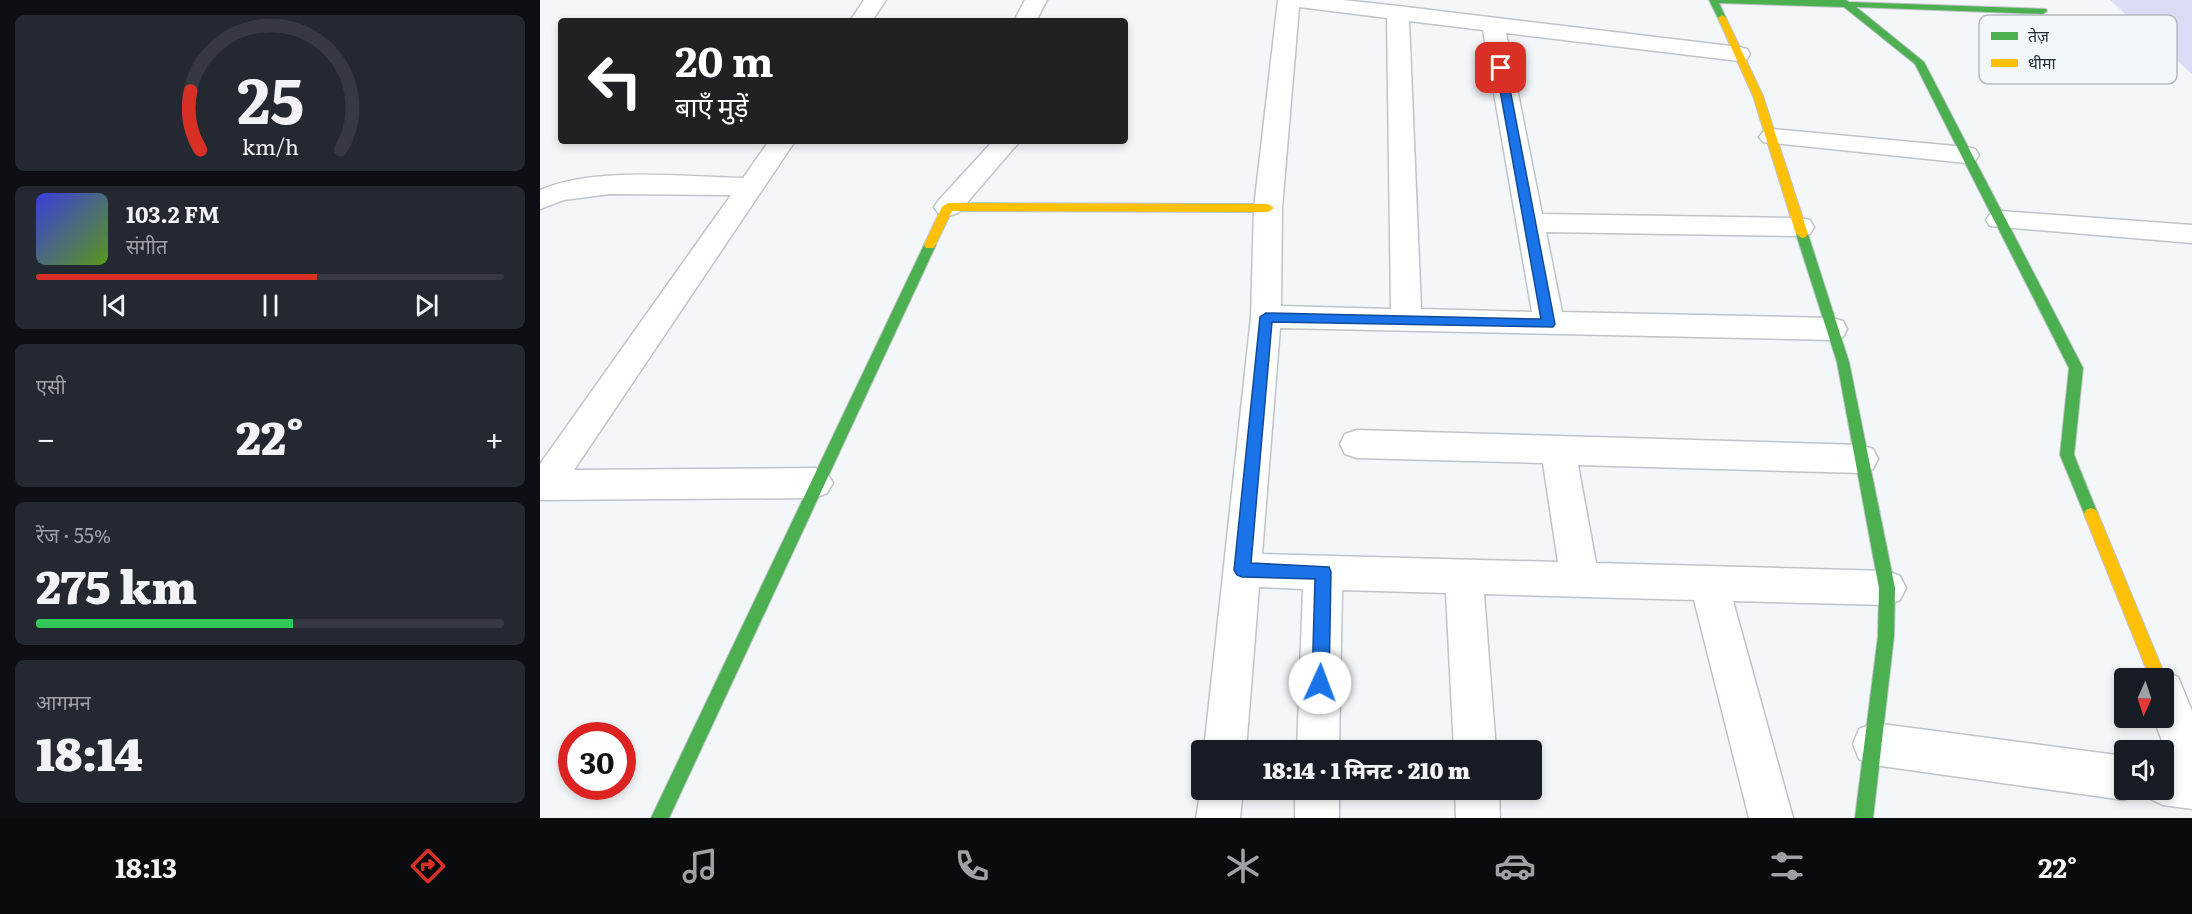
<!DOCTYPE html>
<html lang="hi">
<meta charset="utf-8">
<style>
body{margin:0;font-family:Literata,"Noto Sans Devanagari",serif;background:#242831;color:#f1f3f6;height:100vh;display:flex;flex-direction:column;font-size:22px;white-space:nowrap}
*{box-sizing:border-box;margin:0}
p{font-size:20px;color:#9ea1a6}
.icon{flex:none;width:33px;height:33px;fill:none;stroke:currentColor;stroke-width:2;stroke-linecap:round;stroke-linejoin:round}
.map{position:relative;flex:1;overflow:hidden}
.panel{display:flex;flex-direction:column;gap:15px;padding:15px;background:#0d0f14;width:540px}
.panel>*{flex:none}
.top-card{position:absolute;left:18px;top:18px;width:570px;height:126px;border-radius:6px;box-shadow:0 3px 9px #0003;background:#202124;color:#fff;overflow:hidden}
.needle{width:39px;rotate:183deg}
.tools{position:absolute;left:1574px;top:668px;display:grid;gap:12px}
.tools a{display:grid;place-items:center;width:60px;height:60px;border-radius:6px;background:#171b24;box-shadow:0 3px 9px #0003;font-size:30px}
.speed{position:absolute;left:18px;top:722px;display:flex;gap:12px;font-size:30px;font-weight:700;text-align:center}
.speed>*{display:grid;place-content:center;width:78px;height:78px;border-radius:50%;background:#171b24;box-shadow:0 3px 9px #0003;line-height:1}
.speed .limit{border:9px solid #d22;background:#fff;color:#111}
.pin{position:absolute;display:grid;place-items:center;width:51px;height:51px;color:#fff;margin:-26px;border-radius:12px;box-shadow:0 3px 9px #0006}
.me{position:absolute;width:66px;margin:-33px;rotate:2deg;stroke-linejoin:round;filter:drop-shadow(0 0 4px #0008)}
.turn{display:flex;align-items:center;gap:21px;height:126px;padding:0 18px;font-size:27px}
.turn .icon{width:78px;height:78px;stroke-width:2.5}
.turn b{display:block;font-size:42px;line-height:51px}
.big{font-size:45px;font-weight:800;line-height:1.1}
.panel .tile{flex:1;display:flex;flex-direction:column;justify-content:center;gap:9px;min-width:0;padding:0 21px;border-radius:9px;background:#242831}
.panel .dial{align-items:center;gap:0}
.dial svg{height:156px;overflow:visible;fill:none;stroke:#363941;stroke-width:7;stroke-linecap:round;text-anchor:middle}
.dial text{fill:#f1f3f6;stroke:none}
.song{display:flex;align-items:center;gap:18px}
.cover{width:72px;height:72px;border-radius:9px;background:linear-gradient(135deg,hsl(240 70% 55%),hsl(90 70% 35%))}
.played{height:6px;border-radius:3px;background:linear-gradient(90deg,#d93025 60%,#363941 60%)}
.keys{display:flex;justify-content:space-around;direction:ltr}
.heat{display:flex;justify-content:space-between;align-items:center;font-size:33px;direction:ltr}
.charge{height:9px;border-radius:4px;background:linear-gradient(90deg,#34c759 55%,#363941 0)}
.trip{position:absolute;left:651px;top:740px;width:351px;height:60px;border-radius:6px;background:#171b24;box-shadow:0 3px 9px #0003;font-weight:800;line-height:60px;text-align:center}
.menu{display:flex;height:96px;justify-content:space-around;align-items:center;background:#090b0e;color:#9ea1a6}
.menu .icon{width:42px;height:42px}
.menu .on{color:#d93025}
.menu b{font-size:27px;color:#f1f3f6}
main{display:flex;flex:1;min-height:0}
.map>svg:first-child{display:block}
.green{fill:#daddf5}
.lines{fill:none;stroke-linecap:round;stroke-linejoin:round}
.street-casing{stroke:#bfc4c9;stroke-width:3}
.fast-casing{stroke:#bfc4c9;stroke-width:2}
.slow-casing{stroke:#bfc4c9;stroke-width:2}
.street{fill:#fdfefe;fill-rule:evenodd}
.fast{fill:#4caf50;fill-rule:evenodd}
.slow{fill:#ffc107;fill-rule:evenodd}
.route{fill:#1a73e8;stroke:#114b97;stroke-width:1.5}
.key{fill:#f2f7fb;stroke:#b5bbc0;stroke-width:1.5}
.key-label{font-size:16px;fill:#262f37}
</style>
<main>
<section class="panel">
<div class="tile dial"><svg viewBox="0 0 100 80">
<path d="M14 69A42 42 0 1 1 86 69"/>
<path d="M14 69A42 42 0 0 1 9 39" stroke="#d93025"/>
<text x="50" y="56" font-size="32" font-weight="700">25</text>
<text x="50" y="72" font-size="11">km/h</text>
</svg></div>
<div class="tile">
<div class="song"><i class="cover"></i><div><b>103.2 FM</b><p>संगीत</p></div></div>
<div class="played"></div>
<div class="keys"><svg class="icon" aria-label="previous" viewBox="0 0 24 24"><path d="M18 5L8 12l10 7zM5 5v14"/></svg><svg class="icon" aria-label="pause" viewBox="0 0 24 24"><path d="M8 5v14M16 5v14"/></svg><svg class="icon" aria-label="next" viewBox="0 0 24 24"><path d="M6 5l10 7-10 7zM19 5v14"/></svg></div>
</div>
<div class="tile"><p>एसी</p>
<div class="heat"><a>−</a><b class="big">22°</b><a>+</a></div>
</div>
<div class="tile"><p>रेंज · 55%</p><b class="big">275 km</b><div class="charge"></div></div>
<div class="tile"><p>आगमन</p><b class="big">18:14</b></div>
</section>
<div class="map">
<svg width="1652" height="818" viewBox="0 0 1652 818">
<rect width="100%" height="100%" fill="#f4f7f9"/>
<path class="green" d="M1570 0H1652V74Z"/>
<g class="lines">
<defs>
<path id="street" d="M324 0H346L332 21H310Z
M485 0H507L496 21H474Z
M738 0H803L858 6 1199 47 1207 49 1210 54 1207 59 1199 61 966 33 1002 214 1260 218 1270 220 1274 227 1270 234 1260 236 1006 232 1022 312 1292 318 1303 321 1307 329 1303 337 1292 340 740 328 722 554 1018 562 1003 463 817 458 805 454 800 444 805 434 817 430 1321 445 1333 449 1338 459 1333 469 1321 473 1038 465 1056 563 1347 571 1360 576 1366 588 1360 600 1347 605 1193 601 1253 818H1209L1154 600 944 594 956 750H914L906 593 802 590 799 750H757L763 589 719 587 706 750H664L711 317 714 208ZM759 7 847 18 851 309 741 306 742 208ZM869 21 943 30 992 312 881 309Z
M1232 129 1426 147 1435 149 1439 155 1435 161 1426 163 1223 142 1219 137 1223 132Z
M229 141H255L34 470 275 468 287 473 293 483 287 493 275 498 0 500V464L191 195 70 194 24 200 0 209V190C57 166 141 177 203 178Z
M453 141H480L418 213 408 216 398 213 394 207 398 201Z
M1460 211 1652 225V243L1450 226 1446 220 1450 214Z
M1623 671 1638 677 1652 711V809L1623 805 1608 798 1604 789H1623V761L1630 762 1613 717H1623V678H1608Z
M1334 723 1584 756V789H1601L1599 793 1584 800 1334 765 1319 759 1313 744 1319 729Z
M662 783V789H703L700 818H656Z
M755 789H799V818H755Z
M915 789H959L960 818H916Z"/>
<path id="fast" d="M1169 0H1306L1309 2 1506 9 1507 11 1503 14 1316 7 1384 62 1543 368 1534 455 1558 514 1556 518 1551 520 1546 518 1520 455 1529 368 1375 64 1304 7 1179 3 1186 18 1182 21 1178 18Z
M1262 230 1268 234 1309 362 1355 588 1354 636 1333 818H1315L1338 636 1339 588 1297 362 1256 234Z
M390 241 396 245 129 818H111L384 245Z"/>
<path id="slow" d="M1182 15 1186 18 1223 96 1268 234 1266 237 1262 238 1256 234 1213 96 1178 18Z
M408 203 728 204 734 208 728 212 412 211 394 248H386L384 245 402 207Z
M1551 508 1556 510 1558 514 1626 678 1624 684 1623 678H1610L1544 514 1546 510Z"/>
</defs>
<use href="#street" class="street-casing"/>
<use href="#fast" class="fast-casing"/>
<use href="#slow" class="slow-casing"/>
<use href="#street" class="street"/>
<use href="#fast" class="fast"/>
<use href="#slow" class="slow"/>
</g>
<path class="route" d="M961 66 966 68 1015 324 1013 327 732 322 711 563 789 567 791 572 789 683 786 689 780 692 774 689 772 683 775 579 702 577 697 575 694 570 720 317 726 313 1001 319 956 68Z"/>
<rect x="1439" y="15" width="198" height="69" rx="9" class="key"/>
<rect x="1451" y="32" width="27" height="8" fill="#4caf50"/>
<rect x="1451" y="59" width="27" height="8" fill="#ffc107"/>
<g class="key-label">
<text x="1488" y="42">तेज़</text>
<text x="1488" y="69">धीमा</text>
</g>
</svg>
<div class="tools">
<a><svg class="needle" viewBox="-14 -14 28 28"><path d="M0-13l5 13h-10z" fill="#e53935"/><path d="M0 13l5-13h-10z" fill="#9ea1a6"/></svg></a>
<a><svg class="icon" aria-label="sound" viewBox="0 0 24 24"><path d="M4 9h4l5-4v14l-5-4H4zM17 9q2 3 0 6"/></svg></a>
</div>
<div class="speed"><div class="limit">30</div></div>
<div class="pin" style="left:961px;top:68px;background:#d93025"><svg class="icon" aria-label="arrive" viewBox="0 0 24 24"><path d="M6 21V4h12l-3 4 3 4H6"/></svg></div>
<svg class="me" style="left:780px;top:683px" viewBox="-20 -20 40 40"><circle r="19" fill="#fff"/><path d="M0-13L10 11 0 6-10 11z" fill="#1a73e8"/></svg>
<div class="trip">18:14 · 1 मिनट · 210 m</div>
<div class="top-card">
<div class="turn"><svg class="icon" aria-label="left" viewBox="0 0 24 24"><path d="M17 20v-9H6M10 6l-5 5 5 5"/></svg><div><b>20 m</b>बाएँ मुड़ें</div></div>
</div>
</div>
</main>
<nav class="menu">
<b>18:13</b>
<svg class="icon on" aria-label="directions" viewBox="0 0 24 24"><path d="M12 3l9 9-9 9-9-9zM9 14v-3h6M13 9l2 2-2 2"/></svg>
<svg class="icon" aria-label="music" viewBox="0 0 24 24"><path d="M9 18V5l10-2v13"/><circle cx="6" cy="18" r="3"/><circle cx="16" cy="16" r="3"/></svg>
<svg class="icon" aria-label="phone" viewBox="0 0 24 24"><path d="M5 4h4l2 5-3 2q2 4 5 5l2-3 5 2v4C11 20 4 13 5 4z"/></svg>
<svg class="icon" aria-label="climate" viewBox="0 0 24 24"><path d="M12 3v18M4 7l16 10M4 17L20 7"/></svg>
<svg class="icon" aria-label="car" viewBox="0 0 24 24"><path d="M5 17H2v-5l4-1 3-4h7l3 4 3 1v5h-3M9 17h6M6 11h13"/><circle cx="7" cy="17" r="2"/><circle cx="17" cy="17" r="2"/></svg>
<svg class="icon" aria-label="filters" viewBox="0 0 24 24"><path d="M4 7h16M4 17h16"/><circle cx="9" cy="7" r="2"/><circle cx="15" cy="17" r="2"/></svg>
<b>22°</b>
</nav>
